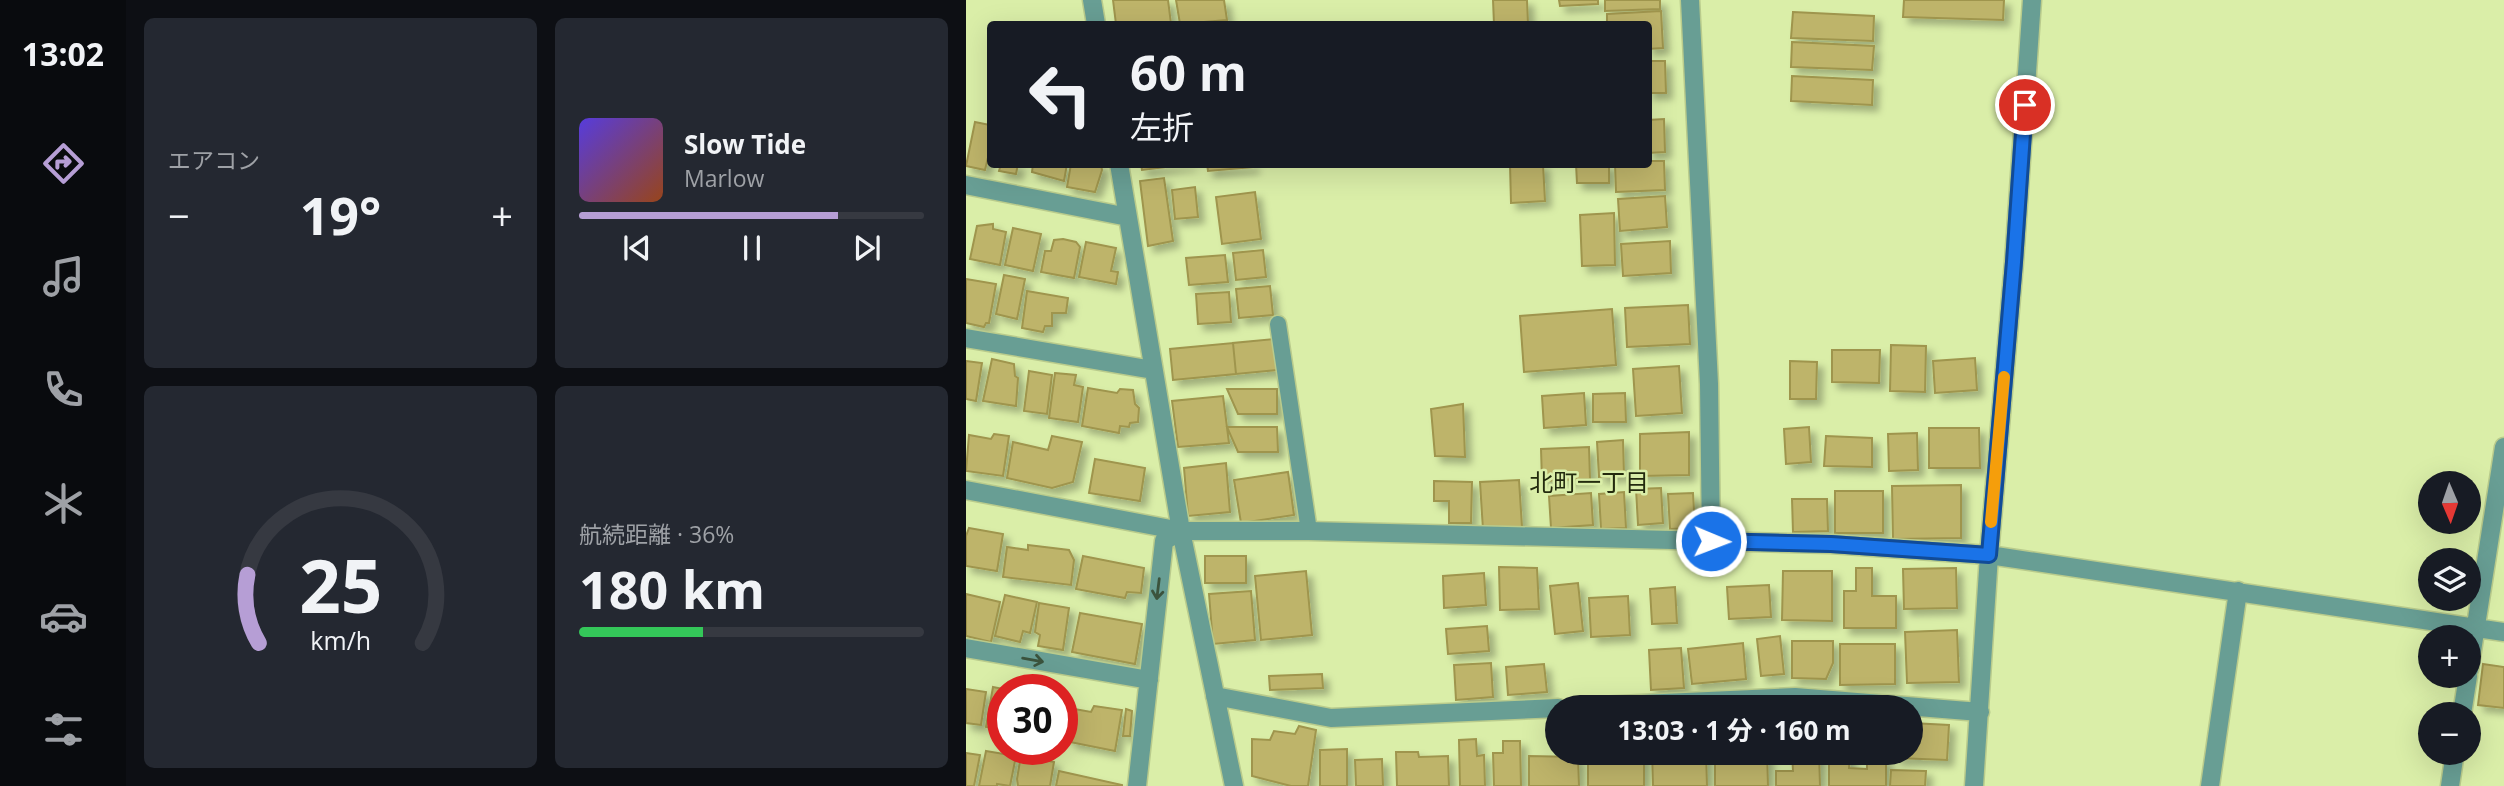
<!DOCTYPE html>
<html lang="ja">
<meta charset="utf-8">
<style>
body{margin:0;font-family:"Open Sans","Noto Sans JP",sans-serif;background:#242831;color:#f1f3f6;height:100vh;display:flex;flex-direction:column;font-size:26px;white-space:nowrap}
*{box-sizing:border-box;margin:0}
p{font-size:23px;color:#9ea1a6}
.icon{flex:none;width:38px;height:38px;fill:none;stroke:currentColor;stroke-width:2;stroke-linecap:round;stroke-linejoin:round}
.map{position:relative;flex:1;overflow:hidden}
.drawer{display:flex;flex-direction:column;gap:18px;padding:18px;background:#0d0f14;width:840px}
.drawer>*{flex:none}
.banner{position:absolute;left:21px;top:21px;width:665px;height:147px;border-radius:7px;box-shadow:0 7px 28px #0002;background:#171b24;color:#f1f3f6;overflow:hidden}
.needle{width:46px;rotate:178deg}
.tools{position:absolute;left:1452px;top:471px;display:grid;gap:14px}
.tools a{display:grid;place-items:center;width:63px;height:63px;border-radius:50%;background:#171b24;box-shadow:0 7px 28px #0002;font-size:35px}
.speed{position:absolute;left:21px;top:674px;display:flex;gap:14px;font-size:35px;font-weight:700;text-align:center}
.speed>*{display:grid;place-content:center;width:91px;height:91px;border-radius:50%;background:#171b24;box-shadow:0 7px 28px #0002;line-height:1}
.speed .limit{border:10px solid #d22;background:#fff;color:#111}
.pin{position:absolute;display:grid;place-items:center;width:60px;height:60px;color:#fff;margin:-30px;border:4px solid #fff;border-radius:50%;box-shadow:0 2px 7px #0007}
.me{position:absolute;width:77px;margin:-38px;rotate:91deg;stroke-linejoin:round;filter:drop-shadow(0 0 5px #0008)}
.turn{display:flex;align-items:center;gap:24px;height:147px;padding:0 28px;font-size:32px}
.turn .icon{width:91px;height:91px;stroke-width:2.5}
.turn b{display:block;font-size:49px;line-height:60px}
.big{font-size:52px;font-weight:700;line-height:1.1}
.drawer .card{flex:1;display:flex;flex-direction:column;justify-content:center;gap:10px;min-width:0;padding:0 24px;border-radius:10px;background:#242831}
.drawer .dial{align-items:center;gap:0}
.dial svg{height:182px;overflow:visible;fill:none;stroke:#363941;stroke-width:7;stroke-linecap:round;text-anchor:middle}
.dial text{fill:#f1f3f6;stroke:none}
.song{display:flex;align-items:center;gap:21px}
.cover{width:84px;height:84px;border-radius:10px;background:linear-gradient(135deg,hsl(250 70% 55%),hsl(20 70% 35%))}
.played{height:7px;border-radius:4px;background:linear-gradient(90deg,#b69ed5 75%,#363941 75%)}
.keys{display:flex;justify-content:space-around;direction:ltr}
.heat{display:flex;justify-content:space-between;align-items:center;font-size:38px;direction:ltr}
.charge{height:10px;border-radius:5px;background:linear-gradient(90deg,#34c759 36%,#363941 0)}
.drawer .tiles{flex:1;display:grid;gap:18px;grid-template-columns:repeat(2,1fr)}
.trip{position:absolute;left:579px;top:695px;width:378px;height:70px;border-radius:35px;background:#171b24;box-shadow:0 7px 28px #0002;font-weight:700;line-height:70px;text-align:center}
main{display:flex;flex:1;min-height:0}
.dock{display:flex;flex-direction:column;width:126px;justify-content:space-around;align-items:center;background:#090b0e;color:#9ea1a6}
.dock .icon{width:49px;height:49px}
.dock .current{color:#b69ed5}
.dock b{font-size:32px;color:#f1f3f6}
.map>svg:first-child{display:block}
.building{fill:#beb46b;stroke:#9f954d;stroke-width:2;filter:url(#shadow)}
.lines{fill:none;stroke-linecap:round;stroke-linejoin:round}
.lane-casing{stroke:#b9cb8c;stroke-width:19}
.street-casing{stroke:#b9cb8c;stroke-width:21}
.lane{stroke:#689e94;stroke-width:16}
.street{stroke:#689e94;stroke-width:18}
.oneway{stroke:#3b533d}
.route-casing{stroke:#114b97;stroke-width:18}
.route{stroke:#1a73e8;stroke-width:12}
.slow{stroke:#f59e0b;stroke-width:12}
.labels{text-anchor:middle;stroke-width:5;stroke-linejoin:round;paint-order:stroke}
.neighbourhood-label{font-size:24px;fill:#232a0e;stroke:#daeea8}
</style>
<main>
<nav class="dock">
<b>13:02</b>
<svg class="icon current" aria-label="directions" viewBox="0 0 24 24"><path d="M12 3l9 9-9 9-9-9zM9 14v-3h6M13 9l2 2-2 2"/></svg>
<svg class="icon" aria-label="music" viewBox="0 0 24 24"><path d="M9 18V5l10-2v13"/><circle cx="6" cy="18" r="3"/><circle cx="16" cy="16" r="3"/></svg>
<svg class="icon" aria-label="phone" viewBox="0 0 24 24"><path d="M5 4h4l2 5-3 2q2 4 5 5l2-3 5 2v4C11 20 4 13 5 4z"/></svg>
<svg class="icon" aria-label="climate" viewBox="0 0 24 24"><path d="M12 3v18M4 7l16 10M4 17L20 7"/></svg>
<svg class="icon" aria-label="car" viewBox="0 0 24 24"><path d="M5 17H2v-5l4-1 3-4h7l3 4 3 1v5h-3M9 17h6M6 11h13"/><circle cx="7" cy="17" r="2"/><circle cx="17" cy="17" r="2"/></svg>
<svg class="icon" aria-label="filters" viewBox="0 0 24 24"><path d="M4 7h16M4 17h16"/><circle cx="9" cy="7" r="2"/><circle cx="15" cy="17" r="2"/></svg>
</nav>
<section class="drawer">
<div class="tiles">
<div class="card"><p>エアコン</p>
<div class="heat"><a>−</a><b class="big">19°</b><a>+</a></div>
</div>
<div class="card">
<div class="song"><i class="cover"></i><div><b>Slow Tide</b><p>Marlow</p></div></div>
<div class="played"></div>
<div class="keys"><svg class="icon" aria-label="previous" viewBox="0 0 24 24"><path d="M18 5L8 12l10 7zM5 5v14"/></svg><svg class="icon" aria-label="pause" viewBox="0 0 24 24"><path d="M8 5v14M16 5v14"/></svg><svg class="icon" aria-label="next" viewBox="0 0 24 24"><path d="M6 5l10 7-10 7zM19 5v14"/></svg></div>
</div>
<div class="card dial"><svg viewBox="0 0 100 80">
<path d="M14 69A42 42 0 1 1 86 69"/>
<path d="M14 69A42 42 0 0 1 9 39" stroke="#b69ed5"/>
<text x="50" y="56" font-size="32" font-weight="700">25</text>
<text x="50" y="72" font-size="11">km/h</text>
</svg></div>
<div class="card"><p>航続距離 · 36%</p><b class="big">180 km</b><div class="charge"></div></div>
</div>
</section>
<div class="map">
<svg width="1538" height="786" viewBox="0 0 1538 786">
<defs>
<filter id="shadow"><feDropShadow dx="6" dy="6" stdDeviation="3.5" flood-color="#0004"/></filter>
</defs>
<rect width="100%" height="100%" fill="#daeea8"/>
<path class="building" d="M147 0H202L205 24H150Z
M210 0H258L261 20 214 24Z
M527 0H561L562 24H528Z
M593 0H632V4L594 6Z
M639 0H694V9L639 11Z
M938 0H1038L1037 20 937 17Z
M695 11 697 48 682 49V24H641V14Z
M827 12 908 16 907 41 825 38Z
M826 42 908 46 906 70 825 67Z
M682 61H699L700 93H682Z
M826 76 907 80 906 105 825 101Z
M698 119 699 152 682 153V120Z
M9 122 24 125V149L19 170 0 166Z
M682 161H698L699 190 650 192 649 164H682Z
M35 164H52L50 174 33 171Z
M67 164H101L98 181 66 172Z
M105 164H135L136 170 129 192 101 187Z
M175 164H225L176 170Z
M241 164H287V167L242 171Z
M544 164H577L579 201 545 203Z
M610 164H643V183H611Z
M198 178 207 241 182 246 174 181Z
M229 187 232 217 209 219 206 190Z
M289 192 295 239 256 244 250 197Z
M699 196 701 227 654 231 652 199Z
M648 213 649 265 616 266 614 215Z
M27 224V229L40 232 34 265 4 259 11 226Z
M47 228 75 234 67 271 39 265Z
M97 239 110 242 114 247 108 278 75 272 79 251H85L88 240Z
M704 241 705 273 657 276 655 244Z
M120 242 150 248 145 271 152 272 150 284 113 277Z
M297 250 300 277 270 280 267 253Z
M259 255 262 282 223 285 220 258Z
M38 275 59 279 51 319 30 314Z
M0 279 30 284 23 323H20L18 327 0 323Z
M304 286 307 315 273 318 270 289Z
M61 291 102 298 100 313H86V326H79L77 332 56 328Z
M263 292 265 322 232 324 230 294Z
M722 305 724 344 661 347 659 308Z
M646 309 650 365 558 372 554 316Z
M308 339 311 370 270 374 267 343Z
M267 343 270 374 207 380 204 349Z
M925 345 960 346 959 392 924 391Z
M866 350H914L913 383 866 382Z
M1009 358 1011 390 969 393 967 361Z
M26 359 48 364 49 376 52 378 50 406 17 401Z
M0 361 16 363 10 401 0 399Z
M824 361 851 362 850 399H824Z
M713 366 716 413 670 416 667 369Z
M63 371 86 375 81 414 58 411Z
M89 373 110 375 108 385 117 387 112 422 83 418Z
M122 388 151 393 154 389 167 390 169 404 173 408 172 422 164 423 163 427 154 426 153 433 116 426Z
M261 389H311V414H272Z
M618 393 620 425 578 428 576 396Z
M659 393 660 422H627V394Z
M257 396 263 443 212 447 206 401Z
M497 404 499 457 469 456 465 409Z
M261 427H311L312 452H272Z
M843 427 845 462 820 464 818 429Z
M963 428H1013L1014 468H963Z
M723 432V475L674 476V434Z
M951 433 952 470 923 471 922 434Z
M28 434 43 436 37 476 0 471 3 435 25 439Z
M86 436 116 442 107 482 86 488 41 478 47 442 82 450Z
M860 436 906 438V467L858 466Z
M657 440 658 475 633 477 631 442Z
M623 447 624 479 576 481 575 449Z
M129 459 179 468 174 501 123 493Z
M260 463 264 512 222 516 218 468Z
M322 472 328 515 275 523 268 480Z
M553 480 556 527 517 530 514 482Z
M468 481 506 482 505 523H483V501H468Z
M995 485V538L927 539 926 486Z
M695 488 697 523 672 525 670 489Z
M869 491H917V533H869Z
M658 492 660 528 635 529 633 494Z
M625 493 627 525 585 528 583 496Z
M727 493 729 528 704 529 702 494Z
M826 499H861L862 531 827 532Z
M3 528 37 534 31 571 0 566V536Z
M62 545 103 550 108 560 105 585 37 577 41 547 62 550Z
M117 556 178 568 175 593 161 592 159 598 110 589Z
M239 556H280V583H239Z
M533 567 571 568 573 609 534 610Z
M890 568H906V596H930V628H878V591H890Z
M990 568 991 608 938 609 937 569Z
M340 571 346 635 295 640 289 576Z
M817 571H866V621L816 620Z
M518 573 520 605 478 608 477 576Z
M612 583 617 631 589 634 584 586Z
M803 585 805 617 763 619 761 587Z
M709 587 711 623 686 624 684 589Z
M285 591 289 640 247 644 243 594Z
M0 594 34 602 25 642 0 636Z
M39 595 71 602 64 633 57 631 54 642 29 636Z
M662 596 664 635 625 637 623 598Z
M73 603 103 608 97 650 72 646 74 635 69 632Z
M114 613 176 624 169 664 106 652Z
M521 626 523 651 482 654 480 629Z
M991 630 993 682 941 683 939 632Z
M814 636 818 674 795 676 791 639Z
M826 641H867V663L860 679 826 678Z
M777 643 780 679 726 684 722 649Z
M874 644H929V684L874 685Z
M715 648 718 688 685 690 683 650Z
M525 663 527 697 490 700 488 665Z
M578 664 581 692 542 695 540 667Z
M1517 664 1538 667V708L1512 705Z
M356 674 357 688 304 690 303 676Z
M27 687 42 690H37V730L20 727Z
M0 689 20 692 15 725 0 723Z
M128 706 156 710 149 751 104 742 105 736 96 735 97 707 125 712Z
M160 709 166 711 164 736H157Z
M945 723 983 725 981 760 930 758V752H945Z
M333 726 350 730 342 786H325L286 776V739L304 740 308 731 329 734Z
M510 739 511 756 518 755 519 786H494L493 740Z
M537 741H554L555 786H528L527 753H537Z
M381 749V786H354V750Z
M20 751 50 756 44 786 31 784V786H13Z
M430 752H452L453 757 482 756 483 786H431Z
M622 752H645V757H655V752H678V786H622Z
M686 752H740L741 786H687Z
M749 752H801L802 786H749Z
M826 752H853L854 786H810V771H827Z
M863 752H884L883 768 901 769V759H920V786H863Z
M0 753 14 755 8 786H0Z
M55 755 88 762 84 786H52L51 779Z
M563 756 612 757 613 786H563Z
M416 759 417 786H390L389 760Z
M925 770 960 771 959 786H924Z
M93 771 156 785V786H90Z"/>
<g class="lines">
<defs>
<path id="lane" d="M312 324 343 531"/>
<path id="street" d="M126 0 130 24
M724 0 743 384 745 541
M153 164 215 531 268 786
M0 185 162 217
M0 338 187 370
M0 490 215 531H343L865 544 1023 555 1538 632
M0 648 183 680
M1503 670 1538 447
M249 696 365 718 592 708
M610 707 829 697 1014 712
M1496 714 1502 676
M171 786 198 541 215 531
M1008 786 1023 555 1048 262 1066 0
M1244 786 1272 591
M1484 786 1489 752"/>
</defs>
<use href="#lane" class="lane-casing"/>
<use href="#street" class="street-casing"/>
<use href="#lane" class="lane"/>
<use href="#street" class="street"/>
</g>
<defs><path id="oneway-shaft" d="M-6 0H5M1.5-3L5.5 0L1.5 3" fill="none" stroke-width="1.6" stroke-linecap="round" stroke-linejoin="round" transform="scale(1.75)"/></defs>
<g class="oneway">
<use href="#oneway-shaft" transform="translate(192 589) rotate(97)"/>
<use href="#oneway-shaft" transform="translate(67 660) rotate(10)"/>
</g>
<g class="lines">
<defs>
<path id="route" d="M745 541 865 544 1023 555 1048 262 1059 105"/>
</defs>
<use href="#route" class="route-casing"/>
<use href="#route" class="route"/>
<path class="slow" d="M1025 522 1038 377"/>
</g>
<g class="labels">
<g class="neighbourhood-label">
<text x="623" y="491">北町一丁目</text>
</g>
</g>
</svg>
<div class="tools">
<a><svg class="needle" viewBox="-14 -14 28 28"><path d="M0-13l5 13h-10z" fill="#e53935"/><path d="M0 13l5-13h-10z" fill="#9ea1a6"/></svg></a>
<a><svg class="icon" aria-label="layers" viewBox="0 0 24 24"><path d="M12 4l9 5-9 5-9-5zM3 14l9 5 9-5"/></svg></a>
<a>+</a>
<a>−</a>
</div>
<div class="speed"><div class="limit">30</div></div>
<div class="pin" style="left:1059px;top:105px;background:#d93025"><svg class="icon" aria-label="arrive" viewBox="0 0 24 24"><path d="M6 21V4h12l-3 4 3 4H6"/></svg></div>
<svg class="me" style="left:745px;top:541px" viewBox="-20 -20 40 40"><circle r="17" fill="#1a73e8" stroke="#fff" stroke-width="3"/><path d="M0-11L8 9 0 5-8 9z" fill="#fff"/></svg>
<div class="trip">13:03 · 1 分 · 160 m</div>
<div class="banner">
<div class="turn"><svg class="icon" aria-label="left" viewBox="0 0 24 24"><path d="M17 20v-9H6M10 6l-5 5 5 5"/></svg><div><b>60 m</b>左折</div></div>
</div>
</div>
</main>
